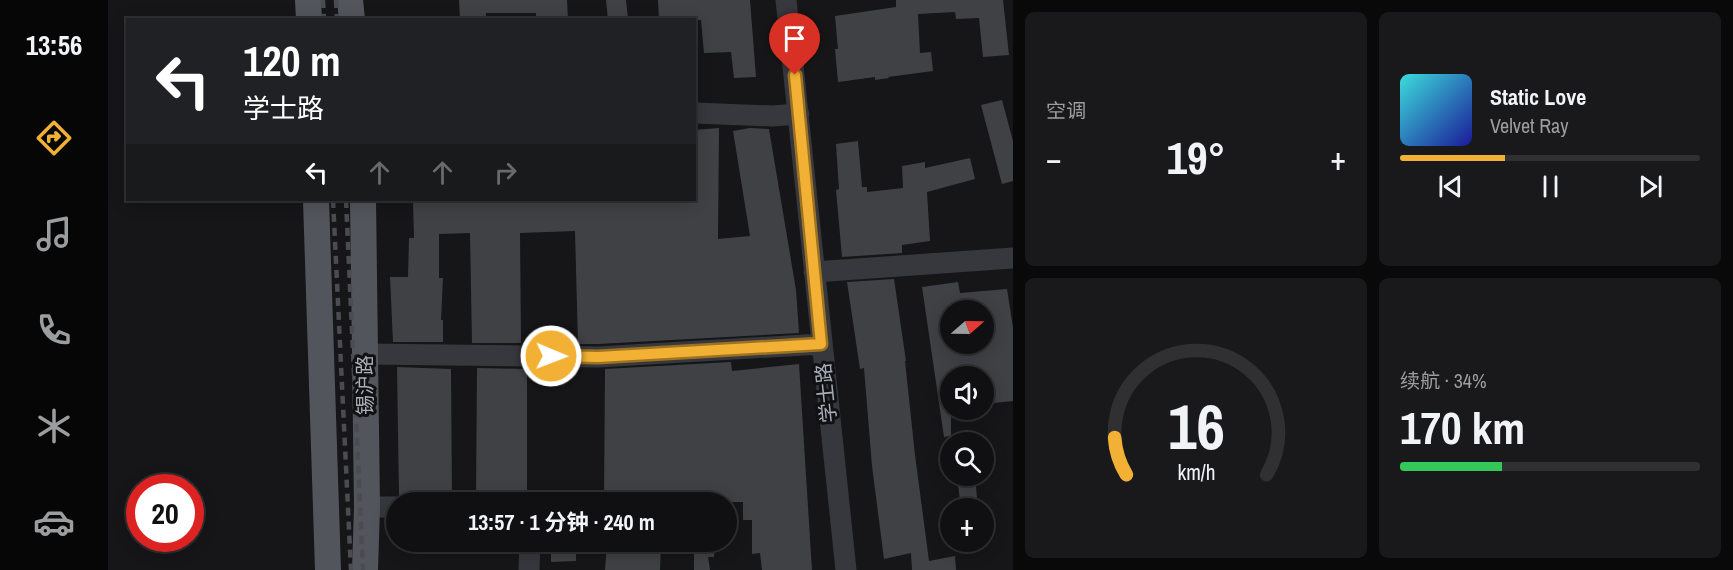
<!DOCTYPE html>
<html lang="zh">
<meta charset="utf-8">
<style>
body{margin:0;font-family:"Archivo Narrow","Noto Sans SC",sans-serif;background:#19191b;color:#f1f3f6;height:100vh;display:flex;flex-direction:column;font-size:22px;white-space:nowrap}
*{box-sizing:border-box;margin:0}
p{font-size:20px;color:#9c9d9f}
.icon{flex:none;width:33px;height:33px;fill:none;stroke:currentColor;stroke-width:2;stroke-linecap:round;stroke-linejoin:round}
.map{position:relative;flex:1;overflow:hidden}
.details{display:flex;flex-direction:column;gap:12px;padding:12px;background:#09090a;width:720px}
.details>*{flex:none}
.top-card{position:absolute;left:18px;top:18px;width:570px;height:183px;border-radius:0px;box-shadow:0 3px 15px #0003,0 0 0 2px #303032;background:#202124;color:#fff;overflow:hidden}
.needle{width:39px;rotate:70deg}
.fabs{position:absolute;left:832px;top:300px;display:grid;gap:12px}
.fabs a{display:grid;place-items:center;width:54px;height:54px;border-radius:50%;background:#101012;box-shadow:0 3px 15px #0003,0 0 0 2px #303032;font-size:30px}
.speed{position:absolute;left:18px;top:474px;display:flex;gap:12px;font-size:30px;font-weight:700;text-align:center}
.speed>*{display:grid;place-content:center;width:78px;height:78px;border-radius:50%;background:#101012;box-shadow:0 3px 15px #0003,0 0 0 2px #303032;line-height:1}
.speed .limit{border:9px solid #d22;background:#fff;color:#111}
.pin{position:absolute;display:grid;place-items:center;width:51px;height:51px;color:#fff;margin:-62px -26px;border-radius:50% 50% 50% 0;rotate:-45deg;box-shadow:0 0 6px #0007}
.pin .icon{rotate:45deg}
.me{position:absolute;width:66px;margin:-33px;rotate:91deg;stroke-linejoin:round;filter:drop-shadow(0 0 4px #0008)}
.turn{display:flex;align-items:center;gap:21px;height:126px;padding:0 18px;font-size:27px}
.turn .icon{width:78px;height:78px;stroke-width:2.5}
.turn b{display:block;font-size:42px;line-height:51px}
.lanes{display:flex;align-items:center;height:57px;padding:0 18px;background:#0003;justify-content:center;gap:30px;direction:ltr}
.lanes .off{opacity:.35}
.big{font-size:45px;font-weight:700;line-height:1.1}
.details .widget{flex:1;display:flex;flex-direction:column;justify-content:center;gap:9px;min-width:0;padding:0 21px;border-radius:9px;background:#19191b}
.details .dial{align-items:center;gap:0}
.dial svg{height:156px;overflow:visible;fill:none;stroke:#303032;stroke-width:7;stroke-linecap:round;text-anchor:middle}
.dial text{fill:#f1f3f6;stroke:none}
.song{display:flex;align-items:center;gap:18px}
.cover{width:72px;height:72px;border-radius:9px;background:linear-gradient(135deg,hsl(180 70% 55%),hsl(240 70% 35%))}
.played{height:6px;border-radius:3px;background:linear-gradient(90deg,#f2b134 35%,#303032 35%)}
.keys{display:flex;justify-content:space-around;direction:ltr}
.heat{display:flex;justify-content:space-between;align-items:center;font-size:33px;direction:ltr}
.charge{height:9px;border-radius:4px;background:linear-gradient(90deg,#34c759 34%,#303032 0)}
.details .tiles{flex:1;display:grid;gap:12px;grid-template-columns:repeat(2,1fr)}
.trip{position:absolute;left:278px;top:492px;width:351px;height:60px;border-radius:30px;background:#101012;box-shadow:0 3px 15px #0003,0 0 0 2px #303032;font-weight:700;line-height:60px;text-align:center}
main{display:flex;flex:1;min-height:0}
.menu{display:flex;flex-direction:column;width:108px;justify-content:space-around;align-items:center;background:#060607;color:#9c9d9f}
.menu .icon{width:42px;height:42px}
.menu .active{color:#f2b134}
.menu b{font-size:27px;color:#f1f3f6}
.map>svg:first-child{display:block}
.building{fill:#404145;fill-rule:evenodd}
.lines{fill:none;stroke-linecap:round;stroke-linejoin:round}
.minor{stroke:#37383d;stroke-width:21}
.major{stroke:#53555c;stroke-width:26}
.rail{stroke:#4a4c52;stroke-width:4.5;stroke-dasharray:8 6;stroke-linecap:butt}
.route-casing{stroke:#9d7322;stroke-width:15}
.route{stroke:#f2b134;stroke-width:10}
.labels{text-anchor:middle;stroke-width:6;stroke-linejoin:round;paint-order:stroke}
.street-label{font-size:20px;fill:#a8adb8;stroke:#111113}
</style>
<main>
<nav class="menu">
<b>13:56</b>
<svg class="icon active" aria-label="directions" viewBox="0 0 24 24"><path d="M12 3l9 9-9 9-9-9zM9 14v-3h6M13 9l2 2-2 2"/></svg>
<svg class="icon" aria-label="music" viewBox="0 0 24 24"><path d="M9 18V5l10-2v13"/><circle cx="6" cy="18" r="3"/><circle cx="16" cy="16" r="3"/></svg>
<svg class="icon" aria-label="phone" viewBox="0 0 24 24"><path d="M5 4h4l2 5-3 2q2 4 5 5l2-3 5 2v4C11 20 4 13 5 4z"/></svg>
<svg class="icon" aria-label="climate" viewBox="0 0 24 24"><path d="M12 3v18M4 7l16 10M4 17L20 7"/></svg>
<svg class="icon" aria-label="car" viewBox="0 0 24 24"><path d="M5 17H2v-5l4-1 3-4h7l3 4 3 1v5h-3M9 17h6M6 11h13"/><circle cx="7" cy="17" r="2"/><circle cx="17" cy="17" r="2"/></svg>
</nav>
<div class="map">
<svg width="905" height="570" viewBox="0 0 905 570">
<rect width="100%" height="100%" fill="#161618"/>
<path class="building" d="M351 0H459L460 20H428V13H378V20H352Z
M498 0H518L520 19 500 20Z
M550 0H642L648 77 626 78 623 52 596 53 593 20H551Z
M788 0H895L901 55 875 57 871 18 848 19 847 12 810 14 812 53 823 52 825 71 780 77 781 78 767 80V77L730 82 727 49H730L727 16 788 7Z
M894 100 905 141V181L894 184 873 105Z
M611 128 610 239 642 236 625 131 642 128 661 129 688 290 691 333 490 344H470L467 231 412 233 413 343H364L362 233 331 234V278H335L333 320H335V342H285L282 277H300L301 238H306L305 200H586V130Z
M750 141 754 187H759V192L795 188 794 166 817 162V168L862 158 867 179 819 192 822 241 794 245V253L734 257 728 190 731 189 728 144Z
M786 279 798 361H797L807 455 821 561 847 556 848 570H804L803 553 776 559 764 466 756 368 752 369 739 282Z
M850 282 852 293 899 289 905 328V401L876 404V376H843V436L836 437 814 287ZM843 310H876V344H843Z
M623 362 624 371 691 364 704 570H654L652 553 644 554V520H635V502H496L497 369Z
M289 367 343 369 344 502H300L295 496 291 495Z
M369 368 419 369V502H368Z
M849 476H867L869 498 852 501Z
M443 542H468V561L443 562Z
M499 542H553L552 570H497Z
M586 542H607L606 557H600L602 570H586Z"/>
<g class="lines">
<path class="minor" d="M678 0 738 570
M586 113 664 116 691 114
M706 272 905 258
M257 354 490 357 713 344
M259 507H288
M421 570 422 542"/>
<path class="major" d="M200 0 201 20
M242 0 244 20
M208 200 220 570
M255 200 259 507 257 570"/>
<path class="rail" d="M215 0 216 20
M228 0 229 20
M225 200 243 570
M238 200 255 570"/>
</g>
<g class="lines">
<defs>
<path id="route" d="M443 356 490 357 713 344 687 75"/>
</defs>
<use href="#route" class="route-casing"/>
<use href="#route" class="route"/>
</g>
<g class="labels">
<g class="street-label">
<text transform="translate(257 385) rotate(-90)" y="7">锡沪路</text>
<text transform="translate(718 393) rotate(-96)" y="7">学士路</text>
</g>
</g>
</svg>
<div class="fabs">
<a><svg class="needle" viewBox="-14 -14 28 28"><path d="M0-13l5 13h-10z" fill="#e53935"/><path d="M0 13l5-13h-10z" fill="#9c9d9f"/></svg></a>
<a><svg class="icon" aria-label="sound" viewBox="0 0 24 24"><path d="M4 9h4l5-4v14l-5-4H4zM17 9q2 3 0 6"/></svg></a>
<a><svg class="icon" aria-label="search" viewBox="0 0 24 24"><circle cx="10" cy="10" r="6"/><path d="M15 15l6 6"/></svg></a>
<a>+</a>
</div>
<div class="speed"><div class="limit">20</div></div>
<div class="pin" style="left:687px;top:75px;background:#d93025"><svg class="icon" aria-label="arrive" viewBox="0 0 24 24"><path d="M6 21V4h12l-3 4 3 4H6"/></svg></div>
<svg class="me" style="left:443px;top:356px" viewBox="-20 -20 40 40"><circle r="17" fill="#f2b134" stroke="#fff" stroke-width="3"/><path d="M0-11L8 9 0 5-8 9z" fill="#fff"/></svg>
<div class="trip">13:57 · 1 分钟 · 240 m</div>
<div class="top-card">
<div class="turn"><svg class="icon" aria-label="left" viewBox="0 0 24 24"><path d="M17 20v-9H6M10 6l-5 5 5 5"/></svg><div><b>120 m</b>学士路</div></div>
<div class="lanes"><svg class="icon" aria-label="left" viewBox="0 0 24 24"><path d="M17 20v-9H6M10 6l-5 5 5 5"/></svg><svg class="icon off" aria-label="ahead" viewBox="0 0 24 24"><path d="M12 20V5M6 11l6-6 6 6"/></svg><svg class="icon off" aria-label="ahead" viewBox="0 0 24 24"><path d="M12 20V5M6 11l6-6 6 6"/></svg><svg class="icon off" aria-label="right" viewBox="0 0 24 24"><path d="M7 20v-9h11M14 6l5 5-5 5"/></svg></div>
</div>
</div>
<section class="details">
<div class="tiles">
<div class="widget"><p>空调</p>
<div class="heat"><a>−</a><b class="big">19°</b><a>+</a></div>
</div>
<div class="widget">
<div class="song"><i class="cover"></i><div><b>Static Love</b><p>Velvet Ray</p></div></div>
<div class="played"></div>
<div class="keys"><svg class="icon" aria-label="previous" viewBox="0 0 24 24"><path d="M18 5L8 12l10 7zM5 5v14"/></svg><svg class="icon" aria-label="pause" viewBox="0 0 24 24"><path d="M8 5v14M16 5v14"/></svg><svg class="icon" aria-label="next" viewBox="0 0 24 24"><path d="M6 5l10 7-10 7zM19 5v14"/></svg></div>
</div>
<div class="widget dial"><svg viewBox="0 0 100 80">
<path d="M14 69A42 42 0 1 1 86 69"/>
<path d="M14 69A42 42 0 0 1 8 50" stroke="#f2b134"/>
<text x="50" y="56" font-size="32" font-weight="700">16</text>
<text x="50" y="72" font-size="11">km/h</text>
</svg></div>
<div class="widget"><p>续航 · 34%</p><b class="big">170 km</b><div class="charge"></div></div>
</div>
</section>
</main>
